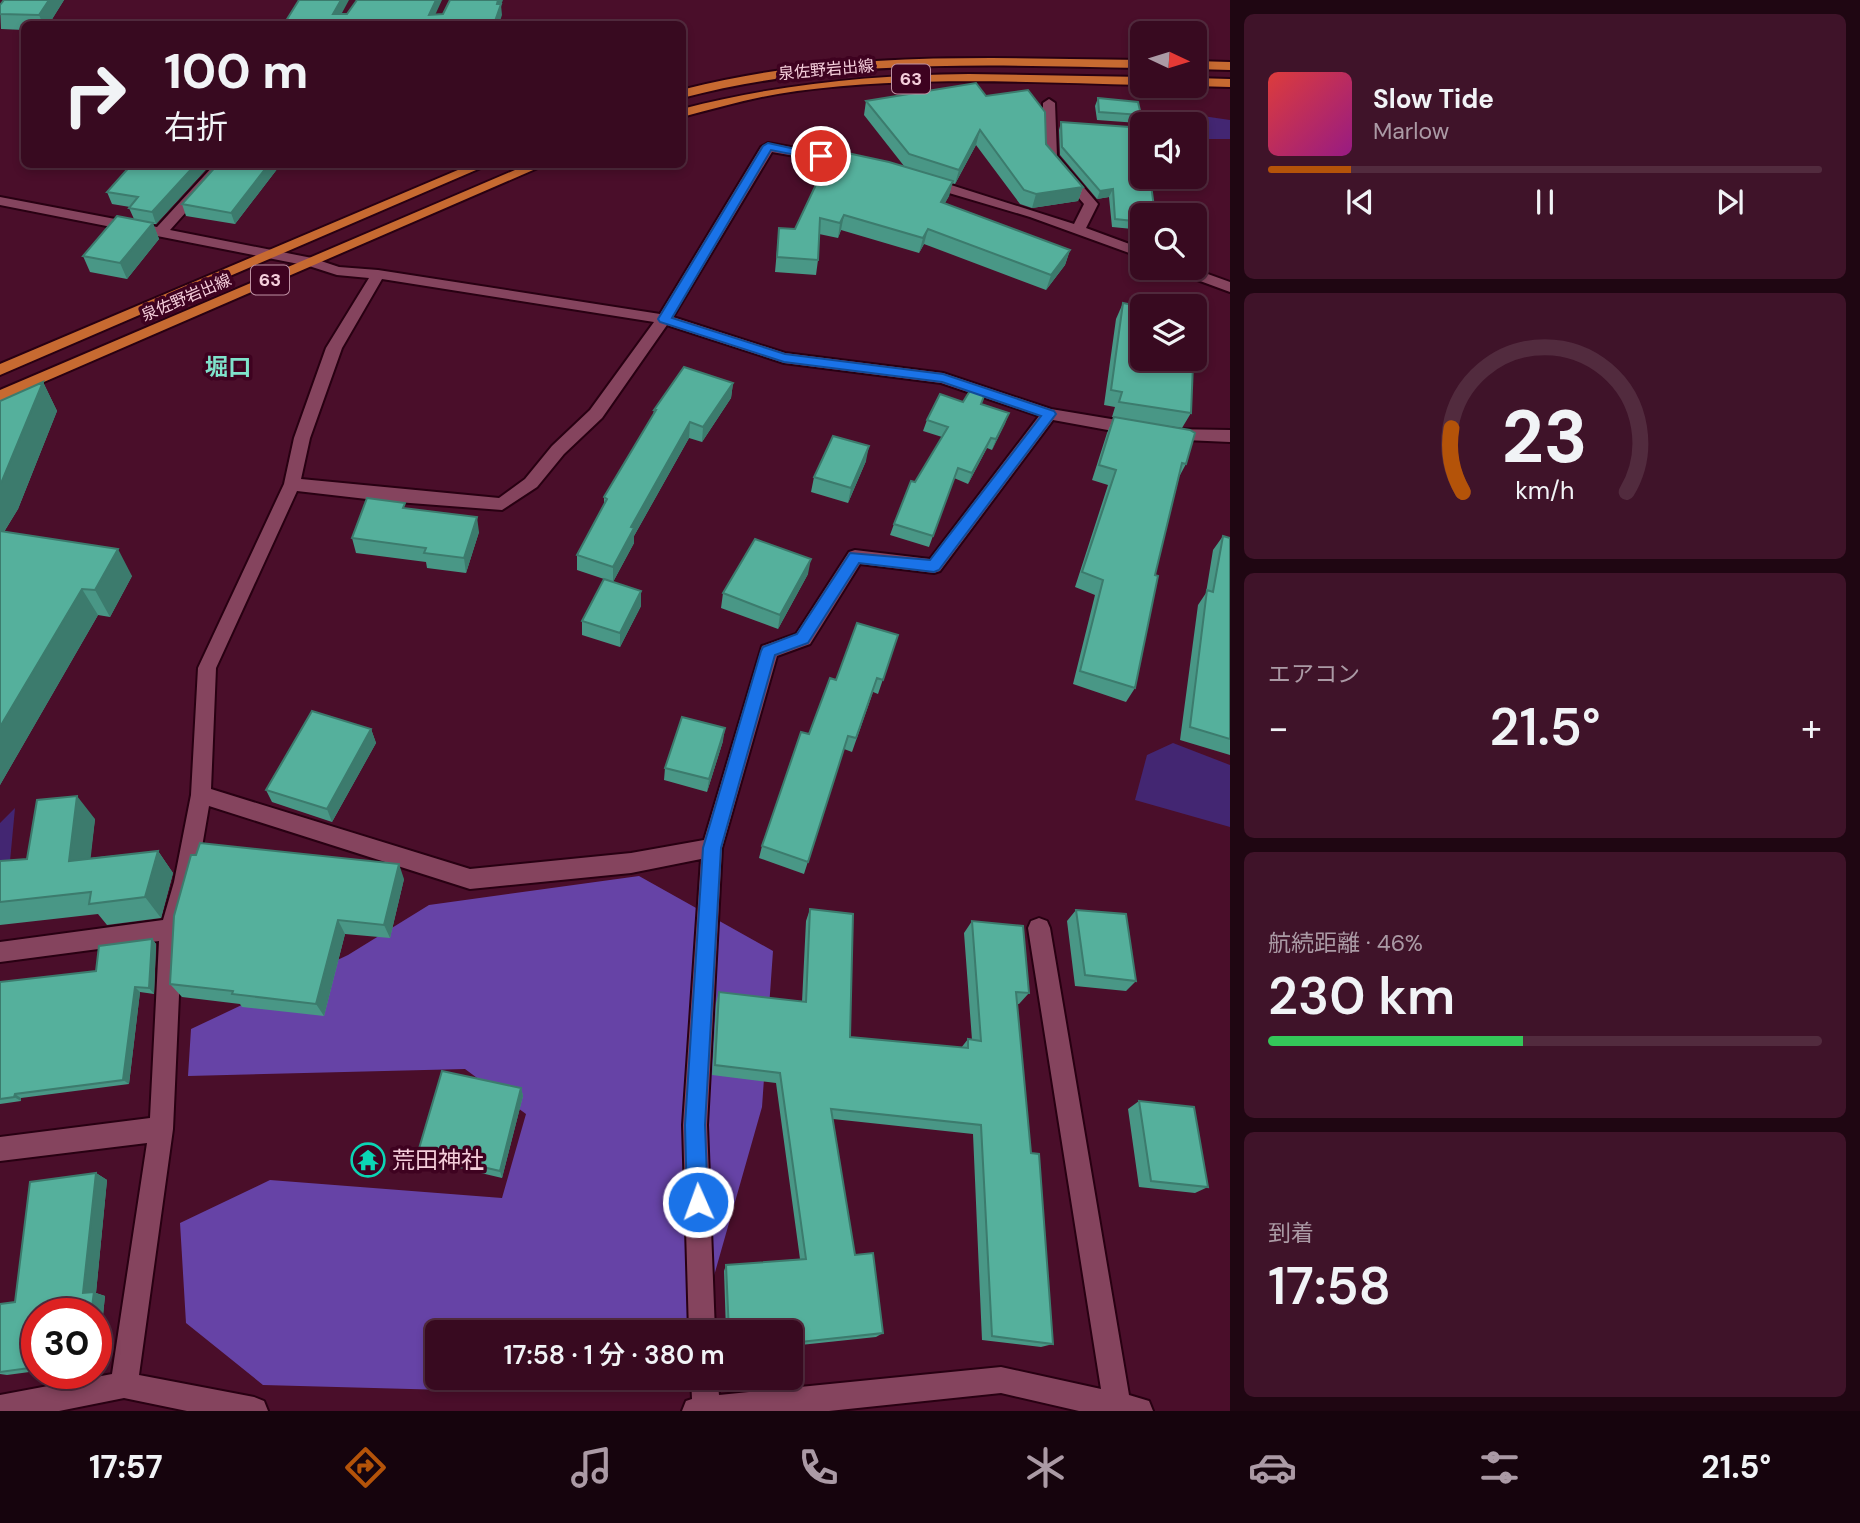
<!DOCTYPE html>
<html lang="ja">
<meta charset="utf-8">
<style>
body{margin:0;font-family:"DM Sans","Noto Sans JP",sans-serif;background:#3f1329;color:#f1f3f6;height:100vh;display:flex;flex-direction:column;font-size:26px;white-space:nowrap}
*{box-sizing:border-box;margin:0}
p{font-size:23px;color:#ab9aa5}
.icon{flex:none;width:38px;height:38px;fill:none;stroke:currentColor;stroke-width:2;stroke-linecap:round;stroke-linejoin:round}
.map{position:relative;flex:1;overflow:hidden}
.panel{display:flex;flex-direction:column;gap:14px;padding:14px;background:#1f0612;width:630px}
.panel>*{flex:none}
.banner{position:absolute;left:21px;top:21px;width:665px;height:147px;border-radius:10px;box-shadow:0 4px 10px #0003,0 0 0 2px #522b3e;background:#380a20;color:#f1f3f6;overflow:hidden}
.needle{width:46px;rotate:94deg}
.buttons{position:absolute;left:1130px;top:21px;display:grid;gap:14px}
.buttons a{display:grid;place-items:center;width:77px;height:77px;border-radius:10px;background:#380a20;box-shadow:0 4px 10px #0003,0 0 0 2px #522b3e;font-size:35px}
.speed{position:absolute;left:21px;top:1298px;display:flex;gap:14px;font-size:35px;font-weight:700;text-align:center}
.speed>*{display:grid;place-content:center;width:91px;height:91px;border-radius:50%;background:#380a20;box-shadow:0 4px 10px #0003,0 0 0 2px #522b3e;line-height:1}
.speed .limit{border:10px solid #d22;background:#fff;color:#111}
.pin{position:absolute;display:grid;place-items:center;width:60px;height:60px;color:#fff;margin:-30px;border:4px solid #fff;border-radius:50%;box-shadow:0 2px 7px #0007}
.me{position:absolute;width:77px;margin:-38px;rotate:358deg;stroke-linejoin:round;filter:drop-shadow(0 0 5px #0008)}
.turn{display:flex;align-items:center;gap:24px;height:147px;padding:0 28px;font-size:32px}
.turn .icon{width:91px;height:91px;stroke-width:2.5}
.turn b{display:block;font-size:49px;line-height:60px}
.big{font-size:52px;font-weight:600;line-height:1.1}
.panel .card{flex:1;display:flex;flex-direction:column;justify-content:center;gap:10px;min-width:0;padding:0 24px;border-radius:10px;background:#3f1329}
.panel .dial{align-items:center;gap:0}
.dial svg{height:182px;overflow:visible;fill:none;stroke:#522b3e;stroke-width:7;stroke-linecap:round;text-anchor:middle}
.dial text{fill:#f1f3f6;stroke:none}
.song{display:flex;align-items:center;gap:21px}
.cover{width:84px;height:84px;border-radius:10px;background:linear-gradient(135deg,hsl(0 70% 55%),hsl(310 70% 35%))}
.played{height:7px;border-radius:4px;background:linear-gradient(90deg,#b45309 15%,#522b3e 15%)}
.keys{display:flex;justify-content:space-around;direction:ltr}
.heat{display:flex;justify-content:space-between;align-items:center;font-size:38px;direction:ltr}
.charge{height:10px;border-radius:5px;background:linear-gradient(90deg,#34c759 46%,#522b3e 0)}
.trip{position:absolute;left:425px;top:1320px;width:378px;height:70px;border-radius:10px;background:#380a20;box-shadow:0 4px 10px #0003,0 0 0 2px #522b3e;font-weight:600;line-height:70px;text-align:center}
.tabs{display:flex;height:112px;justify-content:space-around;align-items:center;background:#16040d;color:#ab9aa5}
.tabs .icon{width:49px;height:49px}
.tabs .on{color:#b45309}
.tabs b{font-size:32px;color:#f1f3f6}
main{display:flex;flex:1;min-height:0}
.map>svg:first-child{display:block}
.green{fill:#432672}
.forest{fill:#6643a6}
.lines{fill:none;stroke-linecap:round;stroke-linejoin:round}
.minor-casing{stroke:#280012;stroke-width:4}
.primary-casing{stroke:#280012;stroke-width:4}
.minor{fill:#85445e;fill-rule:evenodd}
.primary{fill:#c76a31;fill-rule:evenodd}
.wall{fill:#499786}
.shaded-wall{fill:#3c7b6d}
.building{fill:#55b09c;stroke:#3c7b6d;stroke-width:2}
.route{fill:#1a73e8;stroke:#114b97;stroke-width:2}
.labels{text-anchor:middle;stroke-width:7;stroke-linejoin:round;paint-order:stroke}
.far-street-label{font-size:16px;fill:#f5cedb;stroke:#3e0220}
.shield{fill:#3e0220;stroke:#be91a3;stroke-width:2}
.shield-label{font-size:18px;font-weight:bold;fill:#f5cedb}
.quarter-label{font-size:23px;font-weight:bold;fill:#7fe2cb;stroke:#3e0220}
.near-poi-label{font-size:23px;fill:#f5cedb;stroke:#3e0220;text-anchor:start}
</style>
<main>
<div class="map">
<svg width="1230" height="1411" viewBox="0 0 1230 1411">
<rect width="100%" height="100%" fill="#4a0e2a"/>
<path class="green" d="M1189 114 1230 120V139H1195V124H1189Z
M1173 743 1230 765V827L1135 800 1147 755Z
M15 808 9 872 0 874V823Z"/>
<path class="forest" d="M639 876 773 951 762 1107 698 1332H438V1377H562L447 1390 263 1385 186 1323 180 1223 270 1180 502 1198 526 1114 465 1069 188 1076 191 1029 348 955 429 905Z"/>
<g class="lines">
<defs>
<path id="minor" d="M1049 99 1055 103 1057 156 1098 204 1086 228 1143 249V258L1030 217 922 185 920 182 927 178 932 179 1074 224 1084 204 1043 157V103Z
M768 143 858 159 865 163 858 167 772 152 673 317 785 353 943 373 1051 409 1135 423 1143 429 1135 435 1053 420 940 571 934 573 860 564 810 644 777 656 722 848 707 1125 715 1332H689L683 1125 701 859 631 873 470 889 209 806 196 882 182 929 173 1129 139 1375 254 1397 264 1401 268 1411H187L124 1398 59 1411H0V1395L112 1374 147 1143 0 1161V1137L150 1118 159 941 0 962V942L163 920 174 882 191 795 198 668 284 484 294 438 326 348 369 278 337 275 309 266 0 205V197L157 227 215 164H229L170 230 312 258 339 267 378 270 660 314 761 147ZM382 279 654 322 590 410 552 446 525 479 499 498 301 479 310 438 342 348ZM667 325 784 363 941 383 1039 416 930 559 855 550 849 552 796 634 762 646 704 840 631 853 470 869 211 789 216 668 297 491 384 501 502 510 537 487 564 454 602 418Z
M1171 268H1191L1230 282V292L1173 271Z
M1168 429 1230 430V442L1162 439 1160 435 1162 431Z
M1039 918 1047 921 1050 928 1129 1395 1149 1401 1153 1411H1079L1001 1393 829 1411H682L686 1401 692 1399 691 1377H717L719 1395 1001 1367 1101 1389 1028 928 1031 921Z"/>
<path id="primary" d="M991 58 1143 60V68C988 65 834 58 682 98L685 89C785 63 888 58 991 58Z
M1195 61 1230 62V70L1195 69Z
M969 74 1143 77V85C1028 82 912 76 797 91 758 96 720 107 682 117V109C778 84 871 75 969 74Z
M1195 78 1230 79V87L1195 86Z
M472 164H490L0 375V364Z
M529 164H547L0 401V390Z"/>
</defs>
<use href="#minor" class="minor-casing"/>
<use href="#primary" class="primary-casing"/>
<use href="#minor" class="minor"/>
<use href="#primary" class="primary"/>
</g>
<path class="wall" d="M64 0 49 24H24V30L1 29 0 5Z
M986 96 1046 144 1083 187 1078 201 1032 208 1020 204 976 145 955 184 952 183 949 196 944 204 1070 250 1065 265 1046 290 924 244 919 253 841 230 838 238 819 234 818 260 816 275 775 272 779 228 795 229 822 185 904 166 864 115 866 101Z
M1098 98 1141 115 1138 123 1097 120 1095 106Z
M1061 122 1143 215V230L1112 227 1109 197 1097 199 1060 155 1059 130Z
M211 164 156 224H153L159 239 127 279 90 272 83 256 134 219 129 208 130 207 112 204 107 192Z
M218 164H281L235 224 186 216 182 204Z
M1123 303 1143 359 1191 413 1182 428 1122 419 1186 464 1179 477 1155 575 1135 688 1126 702 1073 684 1095 595 1075 587 1108 485 1092 480 1107 433 1114 417H1112L1115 407 1104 405 1116 319Z
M43 382 57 411 18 509 4 532 132 576 110 617 98 615 0 785V401Z
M733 383 731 398 702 442 689 438 634 536V543L613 582 577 570V555L604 505V497L653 415 654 410Z
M963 402 981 404 1009 413 992 450 987 448 968 484 954 478 929 547 890 535 894 524 915 482 942 437 923 431 927 420Z
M866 461 848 503 811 492 814 477Z
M406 509 479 532 466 573 427 568 426 562 356 553 352 538Z
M1223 536 1230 538V755L1180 740 1198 605 1206 593 1213 550Z
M808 574 778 629 721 608 723 593Z
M641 606 620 647 582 635V621Z
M898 635 878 694 873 692 852 752 844 749 804 874 759 858 762 846 809 734 836 680Z
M371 729 376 743 332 822 272 802 266 790Z
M723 741 707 792 664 780 665 768Z
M95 819 90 858 158 851 173 873 161 918 107 925 98 914 0 925V861L27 859Z
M404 879 390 938 345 934 324 1016 242 1007 240 1004 182 997 170 984Z
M810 909 850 1037 961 1048 968 1039 972 1040 964 933 972 921 1029 993 1019 1004H1017L1031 1153 1053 1344 1041 1347 982 1340 973 1134 833 1119 855 1255 883 1333 876 1337 791 1346V1332H726L724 1271 726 1265 800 1259 776 1083 712 1075 716 1003 719 992 802 1002 806 921Z
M1076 910 1136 981 1126 991 1075 986 1067 921Z
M152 939 156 944 154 994 140 992 129 1084 21 1098V1101L0 1104V982L96 971Z
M521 1088 523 1096 502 1178 422 1159 418 1152Z
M1139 1101 1208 1187 1195 1193 1139 1187 1128 1109Z
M96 1173 107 1180 96 1293 105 1296 98 1363 96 1364V1314H37V1371L7 1375 0 1374V1304L15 1302Z"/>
<path class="shaded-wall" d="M49 0H64L49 24H43L39 15Z
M341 0H349L336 24 333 14Z
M436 0H442L431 24 429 15Z
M498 0H503L501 5 502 15 499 24H494Z
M980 130 976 145 955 184 959 170Z
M196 164H211L156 224 152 212Z
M269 164H281L235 224 231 213Z
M953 181 949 196 937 218 941 202Z
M1083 187 1078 201 1032 208 1036 194Z
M1113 189 1109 197 1097 199 1100 191Z
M844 215 841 230 838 238 840 223Z
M153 223 159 239 127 279 120 263Z
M928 229 924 244 919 253 923 238Z
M1070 250 1065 265 1046 290 1051 275Z
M43 382 57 411 18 509 0 538V483Z
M733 383 731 398 702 442 703 427Z
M1009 413 1005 424 992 450 996 439Z
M690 422 689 438 634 536V543L613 582V567L631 527Z
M991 438 987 448 968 484 972 473Z
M869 446 866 461 848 503 851 488Z
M477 517 479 532 466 573 464 558Z
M118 549 132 576 110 617 95 590Z
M811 559 808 574 778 629 780 615Z
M82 589 98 615 0 785V727Z
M641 591V606L620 647V633Z
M725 728 723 741 707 792 709 779Z
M371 729 376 743 332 822 327 809Z
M77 796 95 819 88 882 69 861Z
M158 851 173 873 161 918 145 897Z
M399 864 404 879 390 938 384 925Z
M338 920 345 934 324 1016 316 1004Z
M152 939 156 944 154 994 149 988Z
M135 987 140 992 129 1084 123 1080Z
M521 1088 523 1096 502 1178 500 1171Z
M15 1094 21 1098V1101L14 1097Z
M96 1173 107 1180 96 1293 105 1296 98 1363H96V1314H91L83 1293Z"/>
<path class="building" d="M4 0H49L39 15 0 14V5Z
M299 0H341L333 14H347L357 0H436L429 15 443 14 450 0H498L497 4H501L494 24H284Z
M976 83 986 96 1028 90 1045 112 1046 144 1083 187 1036 194 1024 190 980 130 959 170 909 154 866 101Z
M1098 98 1138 102 1141 115 1099 112Z
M1061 122 1143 128V177H1150L1155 215H1143V222L1115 219 1113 189 1100 191 1062 147Z
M838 151 889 162 953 181 941 202 1070 250 1051 275 928 229 923 238 844 215 840 223 820 218 818 260 777 257 779 228 795 229 822 172V185Z
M132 164H196L152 212 129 208 138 197 107 192Z
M218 164H269L231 213 182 204Z
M117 216 153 223 120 263 83 256Z
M1123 303 1143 307V359H1167L1193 364 1191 413 1119 402 1122 392 1111 390Z
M684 367 733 383 703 427 690 422 631 527 634 528 613 567 577 555 607 499 604 497 656 410H654Z
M43 382 2 481 0 483V401Z
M971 389 984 396 981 404 1009 413 996 439 991 438 972 473 958 468 933 536 894 524 911 481 915 482 948 427 927 420 940 394 963 402Z
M1114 417 1190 430 1195 433 1186 464 1182 463 1155 575 1158 576 1135 688 1080 671 1103 580 1082 572 1116 470 1099 465Z
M833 436 869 446 851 488 814 477Z
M367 498 405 503 403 508 477 517 464 558 424 553 426 548 352 538Z
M0 531 118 549 95 590 82 589 0 727Z
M1223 536 1230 538V739L1190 727 1207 590 1213 592Z
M755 539 811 559 780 615 723 593Z
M604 579 641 591 620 633 582 621Z
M857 623 898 635 883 680 877 678 856 738 848 736 808 862 762 846 801 732 809 734 830 678 836 680Z
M312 711 371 729 327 809 266 790Z
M682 717 725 728 709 779 665 768Z
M77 796 69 861 158 851 145 897 89 904 91 892 0 902V861L27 859 37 800Z
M200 843 399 864 384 925 338 920 316 1004 232 994 233 991 170 984 174 916 191 855H196Z
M810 909 853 914 850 1037 968 1048V1039L981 1041 972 921 1023 926 1029 993 1016 992 1031 1153 1039 1154 1053 1344 992 1336 981 1125 831 1109 855 1255 873 1253 883 1333 791 1343V1332H729L726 1265 806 1259 780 1073 715 1065 719 992 806 1002Z
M1076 910 1126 914 1136 981 1085 975Z
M152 939 149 988 135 987 123 1080 15 1094 14 1097 0 1099V982L96 971 99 946Z
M442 1071 521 1088 500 1171 418 1152Z
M1139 1101 1194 1107 1208 1187 1151 1181Z
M96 1173 83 1293 94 1292 91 1314H37V1367L0 1372V1304L15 1302 30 1182Z"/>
<path class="route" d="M768 143 827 156 821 160 771 150 672 318 785 354 943 374 1054 411 1056 414 939 570 934 572 859 563 808 643 775 655 721 848 705 1125 708 1202 705 1210 698 1213 690 1210 687 1202 685 1125 703 848 761 651 763 647 797 634 850 553 930 560 1041 416 942 382 784 362 660 322 658 319 763 146Z"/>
<defs>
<symbol id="temple-ring" viewBox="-11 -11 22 22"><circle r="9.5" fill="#3e0220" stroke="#0bd5b5" stroke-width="1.5"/><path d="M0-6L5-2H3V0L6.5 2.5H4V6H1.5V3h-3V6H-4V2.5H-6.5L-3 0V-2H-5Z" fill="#0bd5b5"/></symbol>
</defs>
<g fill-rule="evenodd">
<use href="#temple-ring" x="349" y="1141" width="38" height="38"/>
</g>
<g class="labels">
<g class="far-street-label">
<text transform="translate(826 69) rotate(-5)" y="6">泉佐野岩出線</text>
<text transform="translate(186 297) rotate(-23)" y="6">泉佐野岩出線</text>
</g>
<g class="shield">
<rect x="892" y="64.5" width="38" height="29" rx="5"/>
<rect x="251" y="265.5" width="38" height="29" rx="5"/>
</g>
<g class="shield-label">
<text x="911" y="85">63</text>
<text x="270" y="286">63</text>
</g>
<g class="quarter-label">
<text x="228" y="375">堀口</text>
</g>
<g class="near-poi-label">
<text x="392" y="1168">荒田神社</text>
</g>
</g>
</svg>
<div class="buttons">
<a><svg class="needle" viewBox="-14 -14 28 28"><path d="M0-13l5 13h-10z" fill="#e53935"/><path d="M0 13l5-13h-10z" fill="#ab9aa5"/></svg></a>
<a><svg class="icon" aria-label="sound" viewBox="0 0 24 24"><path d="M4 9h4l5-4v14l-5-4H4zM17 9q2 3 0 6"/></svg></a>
<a><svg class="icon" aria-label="search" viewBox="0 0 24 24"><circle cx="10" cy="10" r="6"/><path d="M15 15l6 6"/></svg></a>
<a><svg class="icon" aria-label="layers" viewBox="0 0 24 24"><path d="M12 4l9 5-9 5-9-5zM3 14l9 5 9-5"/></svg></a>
</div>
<div class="speed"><div class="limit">30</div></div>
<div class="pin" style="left:821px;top:156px;background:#d93025"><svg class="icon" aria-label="arrive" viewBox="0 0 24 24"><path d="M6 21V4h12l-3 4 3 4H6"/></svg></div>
<svg class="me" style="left:698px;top:1202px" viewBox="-20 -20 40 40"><circle r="17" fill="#1a73e8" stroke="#fff" stroke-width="3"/><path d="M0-11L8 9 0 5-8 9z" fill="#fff"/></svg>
<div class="trip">17:58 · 1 分 · 380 m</div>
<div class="banner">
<div class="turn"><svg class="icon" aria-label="right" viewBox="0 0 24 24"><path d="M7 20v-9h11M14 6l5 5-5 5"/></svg><div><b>100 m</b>右折</div></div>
</div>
</div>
<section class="panel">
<div class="card">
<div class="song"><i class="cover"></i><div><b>Slow Tide</b><p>Marlow</p></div></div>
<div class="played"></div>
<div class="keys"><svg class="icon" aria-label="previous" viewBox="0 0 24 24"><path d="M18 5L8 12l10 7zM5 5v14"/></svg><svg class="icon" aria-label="pause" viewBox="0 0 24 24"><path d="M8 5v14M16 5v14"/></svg><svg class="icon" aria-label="next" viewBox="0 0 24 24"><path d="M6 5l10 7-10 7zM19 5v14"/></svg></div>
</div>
<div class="card dial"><svg viewBox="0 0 100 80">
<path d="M14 69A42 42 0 1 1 86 69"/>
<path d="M14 69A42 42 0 0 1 9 41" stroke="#b45309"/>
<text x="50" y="56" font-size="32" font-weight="700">23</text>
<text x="50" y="72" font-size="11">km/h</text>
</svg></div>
<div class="card"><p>エアコン</p>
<div class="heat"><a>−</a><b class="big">21.5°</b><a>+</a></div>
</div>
<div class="card"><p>航続距離 · 46%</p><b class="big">230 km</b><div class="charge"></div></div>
<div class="card"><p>到着</p><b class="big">17:58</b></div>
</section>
</main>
<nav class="tabs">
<b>17:57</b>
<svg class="icon on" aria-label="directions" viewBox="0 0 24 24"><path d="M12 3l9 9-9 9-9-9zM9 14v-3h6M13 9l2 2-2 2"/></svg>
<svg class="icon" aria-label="music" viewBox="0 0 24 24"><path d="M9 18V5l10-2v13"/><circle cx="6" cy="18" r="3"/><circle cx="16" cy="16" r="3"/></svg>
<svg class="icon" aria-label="phone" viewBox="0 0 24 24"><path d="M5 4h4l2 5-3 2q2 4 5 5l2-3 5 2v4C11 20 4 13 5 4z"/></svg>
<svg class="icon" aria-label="climate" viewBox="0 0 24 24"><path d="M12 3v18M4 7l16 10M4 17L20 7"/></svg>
<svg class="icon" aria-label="car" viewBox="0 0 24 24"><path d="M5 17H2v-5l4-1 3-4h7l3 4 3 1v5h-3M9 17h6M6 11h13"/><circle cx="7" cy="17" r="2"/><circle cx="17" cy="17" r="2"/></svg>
<svg class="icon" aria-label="filters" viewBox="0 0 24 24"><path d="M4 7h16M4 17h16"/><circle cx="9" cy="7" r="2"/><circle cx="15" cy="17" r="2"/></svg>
<b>21.5°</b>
</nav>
